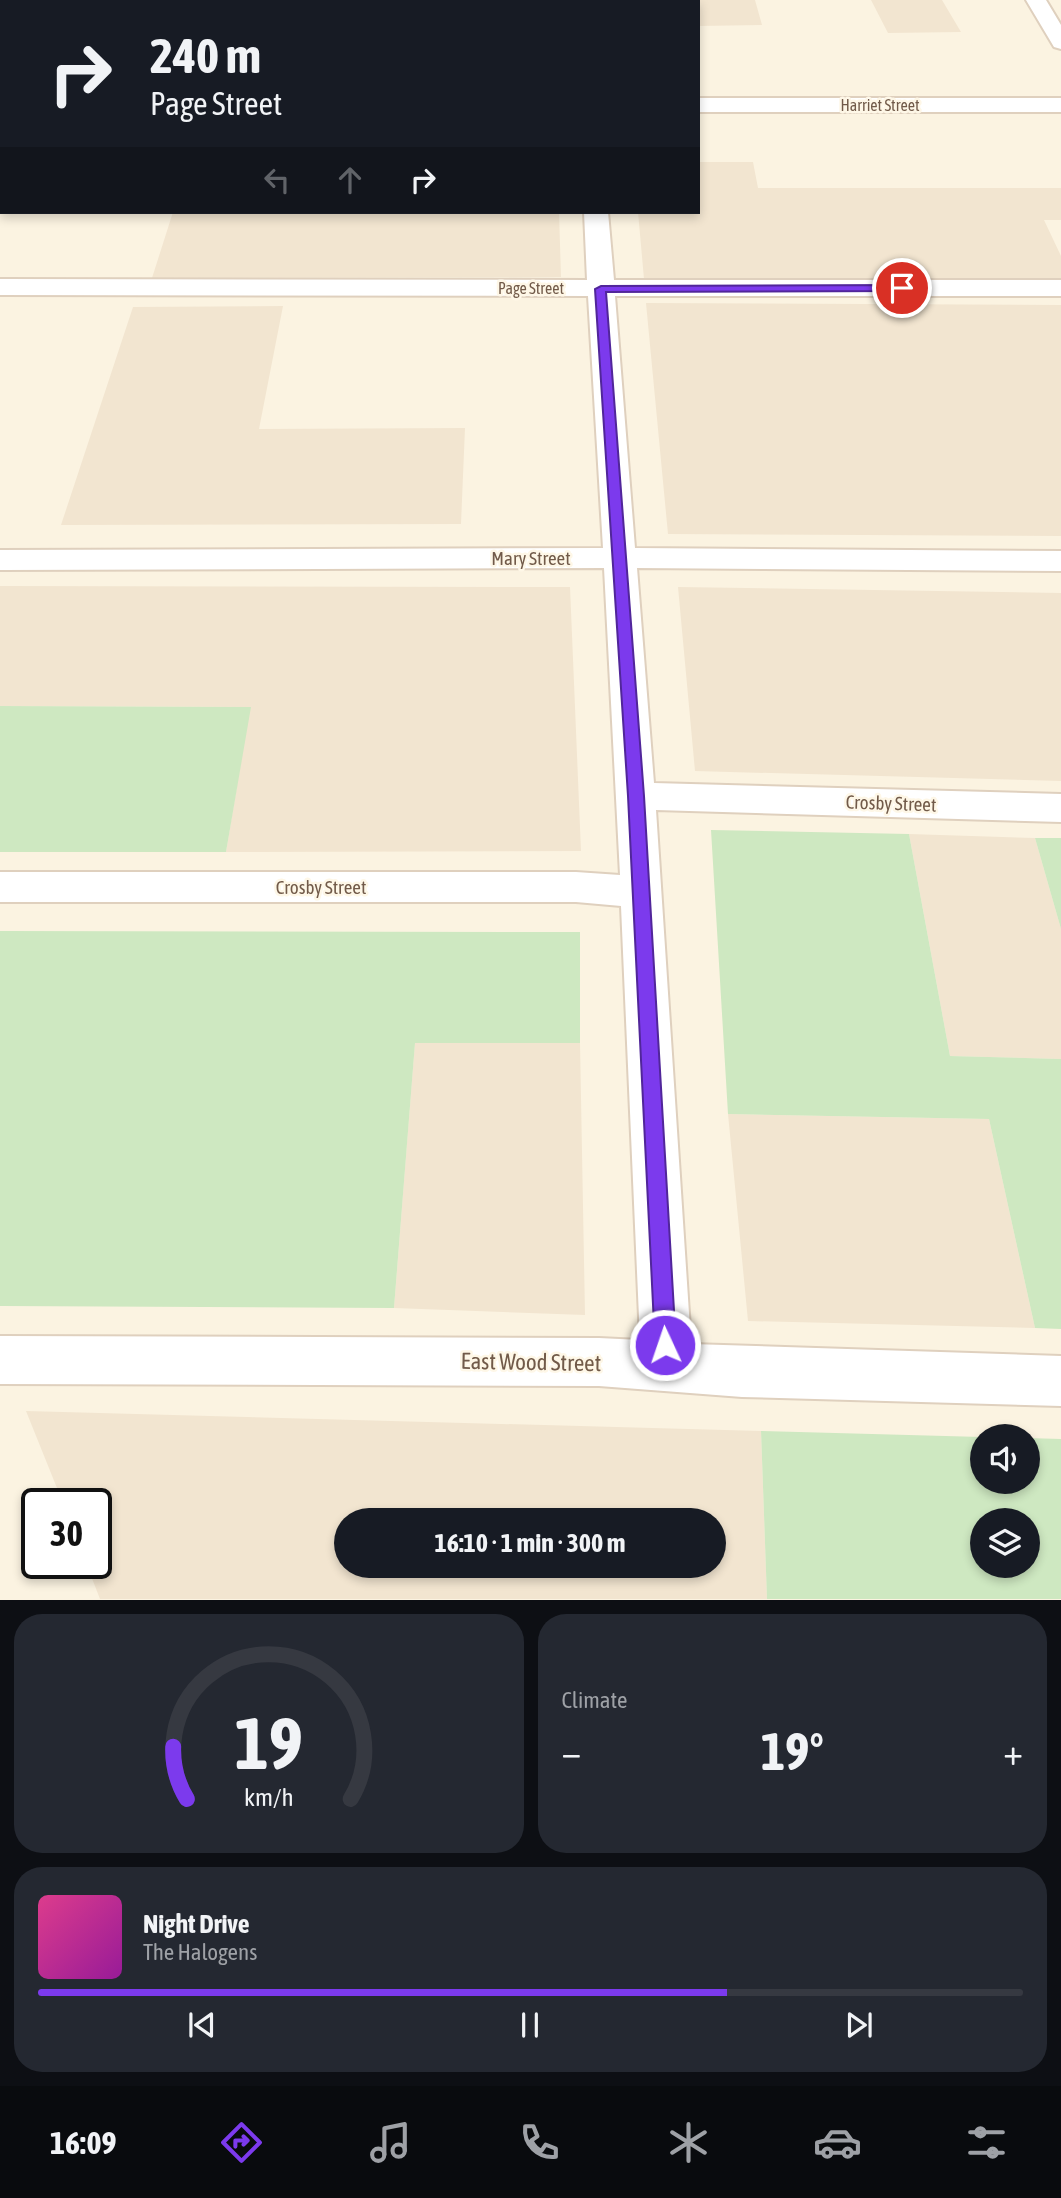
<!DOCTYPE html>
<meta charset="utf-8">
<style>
body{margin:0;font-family:"Asap Condensed",sans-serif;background:#242831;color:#f1f3f6;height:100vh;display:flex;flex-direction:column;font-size:26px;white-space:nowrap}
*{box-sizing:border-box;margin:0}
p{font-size:23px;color:#9ea1a6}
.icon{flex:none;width:38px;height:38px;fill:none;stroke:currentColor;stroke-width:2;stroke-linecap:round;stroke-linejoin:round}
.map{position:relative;height:1600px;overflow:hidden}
.sheet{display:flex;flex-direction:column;gap:14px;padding:14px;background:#0d0f14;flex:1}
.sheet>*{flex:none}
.guide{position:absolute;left:0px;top:0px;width:700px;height:214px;box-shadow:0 4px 10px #0003;background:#171b24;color:#f1f3f6;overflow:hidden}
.controls{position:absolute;left:970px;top:1424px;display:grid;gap:14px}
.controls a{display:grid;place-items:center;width:70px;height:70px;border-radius:50%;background:#171b24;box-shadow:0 4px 10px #0003;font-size:35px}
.speed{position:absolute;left:21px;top:1488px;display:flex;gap:14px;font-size:35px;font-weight:700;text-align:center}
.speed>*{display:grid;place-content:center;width:91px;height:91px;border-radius:50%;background:#171b24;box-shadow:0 4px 10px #0003;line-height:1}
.speed .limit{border:4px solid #111;border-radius:10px;background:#fff;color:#111}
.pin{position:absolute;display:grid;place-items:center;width:60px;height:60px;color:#fff;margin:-30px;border:4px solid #fff;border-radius:50%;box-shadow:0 2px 7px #0007}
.me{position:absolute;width:77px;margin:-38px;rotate:357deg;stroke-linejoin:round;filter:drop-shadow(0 0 5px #0008)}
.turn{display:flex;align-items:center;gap:24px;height:147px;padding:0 35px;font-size:32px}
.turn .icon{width:91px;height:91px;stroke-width:2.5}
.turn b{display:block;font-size:49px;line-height:60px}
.lanes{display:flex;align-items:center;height:66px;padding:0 35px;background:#0003;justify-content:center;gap:35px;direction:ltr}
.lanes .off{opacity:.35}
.big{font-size:52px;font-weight:700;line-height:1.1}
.sheet .tile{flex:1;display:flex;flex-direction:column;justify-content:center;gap:10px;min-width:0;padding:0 24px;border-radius:28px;background:#242831}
.sheet .dial{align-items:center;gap:0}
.dial svg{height:182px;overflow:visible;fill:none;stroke:#363941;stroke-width:7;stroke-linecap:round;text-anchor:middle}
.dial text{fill:#f1f3f6;stroke:none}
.song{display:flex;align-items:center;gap:21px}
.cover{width:84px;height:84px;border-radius:10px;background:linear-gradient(135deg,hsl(330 70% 55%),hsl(300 70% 35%))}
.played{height:7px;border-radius:4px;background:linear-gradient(90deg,#7c3aed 70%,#363941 70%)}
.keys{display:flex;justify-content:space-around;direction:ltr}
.heat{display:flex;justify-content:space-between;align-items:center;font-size:38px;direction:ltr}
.sheet .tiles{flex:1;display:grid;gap:14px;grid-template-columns:1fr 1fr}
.tile:last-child{grid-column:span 2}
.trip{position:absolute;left:334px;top:1508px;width:392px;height:70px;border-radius:35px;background:#171b24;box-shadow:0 4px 10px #0003;font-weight:700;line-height:70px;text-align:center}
.tabs{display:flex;height:112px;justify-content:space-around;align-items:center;background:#090b0e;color:#9ea1a6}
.tabs .icon{width:49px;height:49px}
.tabs .active{color:#7c3aed}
.tabs b{font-size:32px;color:#f1f3f6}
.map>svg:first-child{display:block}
.residential{fill:#f2e5d0;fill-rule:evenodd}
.green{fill:#cee8c1;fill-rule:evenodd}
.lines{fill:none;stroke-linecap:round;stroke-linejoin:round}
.street-casing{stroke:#dfd0be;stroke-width:4}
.street{fill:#fff;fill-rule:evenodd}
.route{fill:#7c3aed;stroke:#51269a;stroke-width:2}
.labels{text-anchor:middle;stroke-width:5;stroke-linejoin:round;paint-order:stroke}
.far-street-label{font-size:16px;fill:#715a49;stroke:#fef7e7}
.street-label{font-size:19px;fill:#715a49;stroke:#fef7e7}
.near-street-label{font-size:23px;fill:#715a49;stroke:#fef7e7}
</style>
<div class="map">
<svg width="1061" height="1600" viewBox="0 0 1061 1600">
<rect width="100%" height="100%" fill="#fbf3e1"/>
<path class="residential" d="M2 0H268L2 2 0 121V3Z
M678 0H755L762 25 698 26V2Z
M871 0H942L961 32 888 33Z
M698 162H753L758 188H1061V220H1044L1061 256V279H644L638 212H698Z
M173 212H559L561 277 152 278Z
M646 303 1061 305V536L668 534Z
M283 306 259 429 465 428 461 524 61 525 133 307Z
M0 586 570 587 581 851 226 852 250 707 0 706Z
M678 587 1061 593V781L695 771Z
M909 834 1035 838 1061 929V1059L950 1056Z
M415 1042 580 1043 585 1315 394 1308Z
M728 1114 989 1119 1035 1328 748 1321Z
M26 1411 761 1431 767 1599H100L86 1563H96V1503H63ZM346 1521H714V1566H346Z"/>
<path class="green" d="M0 706 251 707 226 852H0Z
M711 830 909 834 950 1056 1061 1059V1329L1035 1328 989 1119 728 1114Z
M1035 838H1061V929Z
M0 931 580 932V1043H415L394 1308 0 1306Z
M761 1431 982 1437V1482H1027V1438L1061 1439V1599H767ZM982 1521H1027V1566H982Z"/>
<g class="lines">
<defs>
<path id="street" d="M270 0H290L269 2Z
M315 0H338L314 2Z
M576 0H596V2H576Z
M1026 0H1046L1061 25V49L1054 47Z
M698 98H1061V112H698Z
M0 172H2L0 187Z
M584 212H608L614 280H1061V296H615L635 548 1061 551V571L637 568 654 783 1061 794V822L656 810 691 1344 1061 1356V1406L742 1397 599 1386 0 1384V1336L599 1338 640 1340 621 906 576 902H0V872H576L620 875 604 568 0 570V550L603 548 588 296 0 295V279L587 280Z"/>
</defs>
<use href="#street" class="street-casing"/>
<use href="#street" class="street"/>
</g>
<path class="route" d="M902 285 907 288 906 291 606 292 644 796 676 1345 673 1352 665 1355 658 1352 655 1345 628 796 595 289 601 286Z"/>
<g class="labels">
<g class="far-street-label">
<text x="880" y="111">Harriet Street</text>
<text x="531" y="294">Page Street</text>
</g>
<g class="street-label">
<text x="531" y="565">Mary Street</text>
<text transform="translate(891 803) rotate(2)" y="7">Crosby Street</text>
<text x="321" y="894">Crosby Street</text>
</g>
<g class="near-street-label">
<text transform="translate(531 1362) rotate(1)" y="8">East Wood Street</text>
</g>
</g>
</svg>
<div class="controls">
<a><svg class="icon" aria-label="sound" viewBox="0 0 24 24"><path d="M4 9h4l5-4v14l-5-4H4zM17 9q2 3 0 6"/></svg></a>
<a><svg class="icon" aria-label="layers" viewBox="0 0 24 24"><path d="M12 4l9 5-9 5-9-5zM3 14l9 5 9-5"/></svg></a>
</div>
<div class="speed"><div class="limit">30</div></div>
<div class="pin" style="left:902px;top:288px;background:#d93025"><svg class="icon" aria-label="arrive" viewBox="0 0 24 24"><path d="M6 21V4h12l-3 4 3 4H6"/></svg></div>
<svg class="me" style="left:665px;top:1345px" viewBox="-20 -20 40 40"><circle r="17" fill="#7c3aed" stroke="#fff" stroke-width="3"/><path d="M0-11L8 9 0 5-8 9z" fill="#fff"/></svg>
<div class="trip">16:10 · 1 min · 300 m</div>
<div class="guide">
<div class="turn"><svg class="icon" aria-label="right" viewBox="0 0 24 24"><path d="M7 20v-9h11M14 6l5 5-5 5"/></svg><div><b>240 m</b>Page Street</div></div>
<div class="lanes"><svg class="icon off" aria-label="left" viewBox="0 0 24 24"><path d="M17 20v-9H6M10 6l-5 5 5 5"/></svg><svg class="icon off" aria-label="ahead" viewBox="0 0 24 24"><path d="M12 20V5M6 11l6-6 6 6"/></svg><svg class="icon" aria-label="right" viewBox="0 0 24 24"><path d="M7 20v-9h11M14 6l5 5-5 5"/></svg></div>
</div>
</div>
<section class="sheet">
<div class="tiles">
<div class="tile dial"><svg viewBox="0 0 100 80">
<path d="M14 69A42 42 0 1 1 86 69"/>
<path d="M14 69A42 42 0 0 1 8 46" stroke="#7c3aed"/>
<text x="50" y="56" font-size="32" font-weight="700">19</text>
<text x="50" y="72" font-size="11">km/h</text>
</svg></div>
<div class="tile"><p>Climate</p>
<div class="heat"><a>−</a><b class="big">19°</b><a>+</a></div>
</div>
<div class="tile">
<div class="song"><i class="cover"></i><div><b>Night Drive</b><p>The Halogens</p></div></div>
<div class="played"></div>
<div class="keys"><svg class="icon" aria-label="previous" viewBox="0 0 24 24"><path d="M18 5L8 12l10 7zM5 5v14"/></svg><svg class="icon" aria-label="pause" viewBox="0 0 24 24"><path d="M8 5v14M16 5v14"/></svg><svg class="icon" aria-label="next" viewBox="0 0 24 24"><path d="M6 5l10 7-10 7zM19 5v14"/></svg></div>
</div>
</div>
</section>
<nav class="tabs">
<b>16:09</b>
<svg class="icon active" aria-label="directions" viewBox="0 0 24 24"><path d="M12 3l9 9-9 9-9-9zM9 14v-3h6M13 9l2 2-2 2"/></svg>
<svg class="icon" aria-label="music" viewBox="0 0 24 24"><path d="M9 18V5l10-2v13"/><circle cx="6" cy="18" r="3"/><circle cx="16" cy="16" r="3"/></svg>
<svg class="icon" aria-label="phone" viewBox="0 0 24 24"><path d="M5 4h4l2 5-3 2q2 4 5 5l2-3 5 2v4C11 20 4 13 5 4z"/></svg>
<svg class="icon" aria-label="climate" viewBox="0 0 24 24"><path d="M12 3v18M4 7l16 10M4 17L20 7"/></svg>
<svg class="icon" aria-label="car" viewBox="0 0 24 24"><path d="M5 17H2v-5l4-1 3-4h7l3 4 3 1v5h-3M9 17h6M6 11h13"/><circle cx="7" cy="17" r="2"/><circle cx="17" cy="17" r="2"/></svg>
<svg class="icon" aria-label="filters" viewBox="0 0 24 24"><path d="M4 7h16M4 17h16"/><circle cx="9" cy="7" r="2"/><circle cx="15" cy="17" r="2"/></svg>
</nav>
